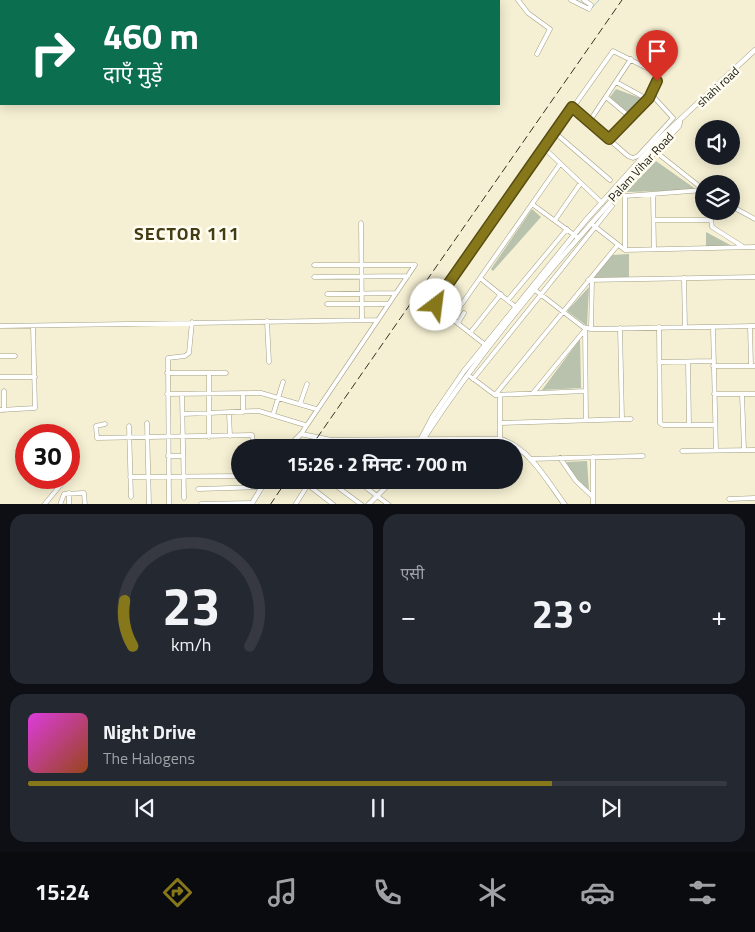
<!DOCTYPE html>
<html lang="hi">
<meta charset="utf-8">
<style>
body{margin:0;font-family:"Titillium Web","Noto Sans Devanagari",sans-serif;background:#242831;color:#f1f3f6;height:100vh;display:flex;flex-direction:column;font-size:19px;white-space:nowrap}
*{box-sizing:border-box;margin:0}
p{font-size:16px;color:#9ea1a6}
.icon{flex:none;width:28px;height:28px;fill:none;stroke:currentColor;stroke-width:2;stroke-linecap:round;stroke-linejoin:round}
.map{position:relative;height:504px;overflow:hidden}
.panel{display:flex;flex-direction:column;gap:10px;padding:10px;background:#0d0f14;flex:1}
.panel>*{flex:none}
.guide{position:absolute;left:0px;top:0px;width:500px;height:105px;box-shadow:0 2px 12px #0003;background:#0b6e4f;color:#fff;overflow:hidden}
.tools{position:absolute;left:695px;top:120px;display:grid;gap:10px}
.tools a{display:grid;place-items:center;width:45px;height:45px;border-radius:50%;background:#171b24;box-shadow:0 2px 12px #0003;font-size:25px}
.speed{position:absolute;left:15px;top:424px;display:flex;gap:10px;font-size:25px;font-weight:700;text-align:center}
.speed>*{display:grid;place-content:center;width:65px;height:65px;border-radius:50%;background:#171b24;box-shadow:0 2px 12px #0003;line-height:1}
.speed .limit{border:8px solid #d22;background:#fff;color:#111}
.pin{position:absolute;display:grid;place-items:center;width:42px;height:42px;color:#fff;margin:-51px -21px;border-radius:50% 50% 50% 0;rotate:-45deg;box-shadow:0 0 5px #0007}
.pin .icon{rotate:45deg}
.me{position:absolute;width:55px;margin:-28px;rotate:30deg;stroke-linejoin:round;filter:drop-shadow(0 0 4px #0008)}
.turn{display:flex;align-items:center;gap:18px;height:105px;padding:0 20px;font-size:22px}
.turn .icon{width:65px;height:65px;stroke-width:2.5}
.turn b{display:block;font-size:35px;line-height:42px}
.big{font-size:38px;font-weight:700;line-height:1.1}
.panel .card{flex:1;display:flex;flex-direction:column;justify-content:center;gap:8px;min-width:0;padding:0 18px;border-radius:15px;background:#242831}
.panel .dial{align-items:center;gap:0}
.dial svg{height:130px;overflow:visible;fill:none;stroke:#363941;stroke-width:7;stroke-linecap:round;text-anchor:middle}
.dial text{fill:#f1f3f6;stroke:none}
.song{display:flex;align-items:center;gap:15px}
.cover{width:60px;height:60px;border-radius:8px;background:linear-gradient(135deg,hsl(300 70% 55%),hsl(20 70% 35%))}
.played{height:5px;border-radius:2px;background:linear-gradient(90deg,#86771b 75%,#363941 75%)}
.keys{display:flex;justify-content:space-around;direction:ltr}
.heat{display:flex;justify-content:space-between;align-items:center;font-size:28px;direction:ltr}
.panel .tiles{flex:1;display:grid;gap:10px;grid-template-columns:1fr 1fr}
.card:last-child{grid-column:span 2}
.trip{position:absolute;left:231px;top:439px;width:292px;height:50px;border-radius:25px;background:#171b24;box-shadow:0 2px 12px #0003;font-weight:700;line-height:50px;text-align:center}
.dock{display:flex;height:80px;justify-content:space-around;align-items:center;background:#090b0e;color:#9ea1a6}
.dock .icon{width:35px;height:35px}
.dock .active{color:#86771b}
.dock b{font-size:22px;color:#f1f3f6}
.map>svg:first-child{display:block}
.green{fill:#b8c2ac}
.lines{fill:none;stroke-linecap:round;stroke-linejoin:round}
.stream{stroke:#a1cee1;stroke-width:1}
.minor-casing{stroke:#a39f84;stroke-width:5}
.tertiary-casing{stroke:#a39f84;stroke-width:5.5}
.trunk-casing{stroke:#a39f84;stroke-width:7}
.minor{stroke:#fff;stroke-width:4}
.tertiary{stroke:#fff;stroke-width:4.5}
.trunk{stroke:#fff;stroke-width:5.5}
.rail{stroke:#333225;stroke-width:1;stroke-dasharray:8 4;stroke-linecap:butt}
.route-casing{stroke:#574d12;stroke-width:12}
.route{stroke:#86771b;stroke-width:9}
.labels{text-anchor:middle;stroke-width:5;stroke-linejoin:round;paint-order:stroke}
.street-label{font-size:12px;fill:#16150b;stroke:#fffdf1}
.district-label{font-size:18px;font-weight:bold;letter-spacing:1px;fill:#443d13;stroke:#fffdf1}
</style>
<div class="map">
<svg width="755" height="505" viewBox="0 0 755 505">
<rect width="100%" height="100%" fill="#f5f0d3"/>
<path class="green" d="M616 89 643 99 630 114 610 97Z
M656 161 697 190 626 192Z
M532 209 541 217 493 271 491 269Z
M706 232 732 246 706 247Z
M629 254V278H593L612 255Z
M589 287 587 326 567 311Z
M580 339 581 388 542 390Z
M587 461 589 490 577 481 566 462Z"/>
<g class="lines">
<path class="stream" d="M576 0 584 4
M592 8 599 0"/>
<defs>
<path id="minor" d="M518 0 528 13 550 29 537 54
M571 0 589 9 591 5 584 0
M63 1V0
M616 82 647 99
M0 88 1 87
M651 94 673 118
M606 97 630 117
M572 107 628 156 633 158 638 156 673 118
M589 122 631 59
M554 132 610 180
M543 147 602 203
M651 148 704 190
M653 194 654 249
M532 204 577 237
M731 206 755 219
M710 211 712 227 742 246
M555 220 580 184
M654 220H710
M361 223 362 320
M593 225 625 250 755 247
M625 250V196L704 190
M314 277 408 276
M480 278 517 308
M684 278 685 327
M588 280 755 277
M535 290 583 327 591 329 755 326
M327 294 396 293
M508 300 567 229
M327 304H388
M452 318 560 164
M267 321 269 362
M458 323 464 313
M0 326 377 320
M750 326 751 366
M659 327 660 423 663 425H715
M713 327 716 451
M585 328 586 420
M620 328 622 419
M591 329 592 280
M470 333 501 294
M488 347 438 308 436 301 613 51 659 74 649 98 609 139
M0 356H15
M659 362 713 361
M688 362 689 425
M713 366H755
M167 373H226
M209 374V437
M0 377H35
M471 377 495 395 585 391
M473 379 612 206
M4 391V410
M243 393V412
M533 393 584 331
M167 394 261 393 316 409
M182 394 184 498
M714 394H755
M742 394 744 450
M495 395 617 246
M300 404 307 384
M0 410 35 408 33 326
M229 413 230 436
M183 414 259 411 305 425
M273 415 283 382
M147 423 149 505
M500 423 631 419
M105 424 96 426 97 438 252 435 254 448
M129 426 131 497
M301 434 415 265H314
M500 439V395
M335 448 340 440
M682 451 755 450
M168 456H183
M593 457V505
M560 458 576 481 593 497
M530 459 643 456
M130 477 240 476
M328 480 362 505
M356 480 389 505
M308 485 334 505
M198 489 262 487
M69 493V505
M729 499 755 498
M201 504 252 503
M44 505 63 482
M60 505 64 494 84 493 85 505
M169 505 168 358 185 356 189 353 192 322
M295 505 311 480"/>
<path id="tertiary" d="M35 1 36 0
M0 3 1 1
M0 48 1 46
M419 441 424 438C498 324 588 226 679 126L680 122
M287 448 301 434 330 440 500 439C530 448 547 481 565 505
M416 448 433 416 464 371 586 220 657 141 755 50
M251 505 266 480
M368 505 393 480"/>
<path id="trunk" d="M14 1 15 0
M26 1V0
M0 22 1 20
M0 36 1 35"/>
</defs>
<use href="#minor" class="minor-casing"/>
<use href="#tertiary" class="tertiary-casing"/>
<use href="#trunk" class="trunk-casing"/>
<use href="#minor" class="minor"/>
<use href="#tertiary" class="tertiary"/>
<use href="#trunk" class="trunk"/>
<path class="rail" d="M310 448 622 0
M270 505 287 480"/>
</g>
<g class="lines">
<defs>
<path id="route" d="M436 305 437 300 572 107 609 139 649 98 657 81"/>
</defs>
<use href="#route" class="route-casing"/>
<use href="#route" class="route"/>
</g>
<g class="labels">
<g class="street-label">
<text transform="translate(718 87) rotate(-43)" y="4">shahi road</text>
<text transform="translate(641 167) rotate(-47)" y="4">Palam Vihar Road</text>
</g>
<g class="district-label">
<text x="187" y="240">SECTOR 111</text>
</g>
</g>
</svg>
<div class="tools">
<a><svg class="icon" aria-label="sound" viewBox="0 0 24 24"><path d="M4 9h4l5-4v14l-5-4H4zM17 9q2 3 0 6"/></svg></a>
<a><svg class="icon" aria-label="layers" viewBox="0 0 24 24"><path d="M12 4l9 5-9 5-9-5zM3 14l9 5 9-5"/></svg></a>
</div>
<div class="speed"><div class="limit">30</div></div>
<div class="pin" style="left:657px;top:81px;background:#d93025"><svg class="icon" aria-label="arrive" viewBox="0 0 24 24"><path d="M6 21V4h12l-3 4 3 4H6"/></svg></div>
<svg class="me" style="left:436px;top:305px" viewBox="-20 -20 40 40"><circle r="19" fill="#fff"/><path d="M0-13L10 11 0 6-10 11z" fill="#86771b"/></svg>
<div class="trip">15:26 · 2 मिनट · 700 m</div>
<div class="guide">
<div class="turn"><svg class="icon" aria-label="right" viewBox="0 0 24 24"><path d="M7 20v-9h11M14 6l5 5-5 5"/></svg><div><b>460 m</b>दाएँ मुड़ें</div></div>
</div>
</div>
<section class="panel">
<div class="tiles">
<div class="card dial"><svg viewBox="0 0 100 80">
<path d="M14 69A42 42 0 1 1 86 69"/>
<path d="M14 69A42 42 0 0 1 9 41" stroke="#86771b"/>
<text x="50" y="56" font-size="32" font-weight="700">23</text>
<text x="50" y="72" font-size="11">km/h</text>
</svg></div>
<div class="card"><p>एसी</p>
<div class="heat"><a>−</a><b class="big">23°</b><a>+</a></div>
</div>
<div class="card">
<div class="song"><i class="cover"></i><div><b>Night Drive</b><p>The Halogens</p></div></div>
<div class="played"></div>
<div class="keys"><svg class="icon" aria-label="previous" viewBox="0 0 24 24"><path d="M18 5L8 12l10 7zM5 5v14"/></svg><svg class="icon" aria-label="pause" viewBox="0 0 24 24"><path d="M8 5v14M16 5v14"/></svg><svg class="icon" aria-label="next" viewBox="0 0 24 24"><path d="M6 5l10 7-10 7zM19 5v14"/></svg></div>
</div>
</div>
</section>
<nav class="dock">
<b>15:24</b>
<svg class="icon active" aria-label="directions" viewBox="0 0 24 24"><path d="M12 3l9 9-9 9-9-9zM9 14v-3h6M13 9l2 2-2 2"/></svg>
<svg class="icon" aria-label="music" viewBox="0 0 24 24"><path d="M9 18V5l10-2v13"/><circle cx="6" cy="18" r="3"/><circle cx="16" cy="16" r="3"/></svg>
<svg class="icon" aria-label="phone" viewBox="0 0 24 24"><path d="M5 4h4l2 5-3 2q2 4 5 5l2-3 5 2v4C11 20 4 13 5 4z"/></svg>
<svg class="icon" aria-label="climate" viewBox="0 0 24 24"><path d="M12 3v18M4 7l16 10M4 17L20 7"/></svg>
<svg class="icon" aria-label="car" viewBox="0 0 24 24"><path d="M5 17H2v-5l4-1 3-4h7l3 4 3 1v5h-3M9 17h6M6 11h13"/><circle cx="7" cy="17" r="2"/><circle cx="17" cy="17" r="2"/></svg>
<svg class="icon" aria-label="filters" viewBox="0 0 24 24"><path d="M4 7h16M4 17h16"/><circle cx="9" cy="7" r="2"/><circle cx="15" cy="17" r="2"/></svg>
</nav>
